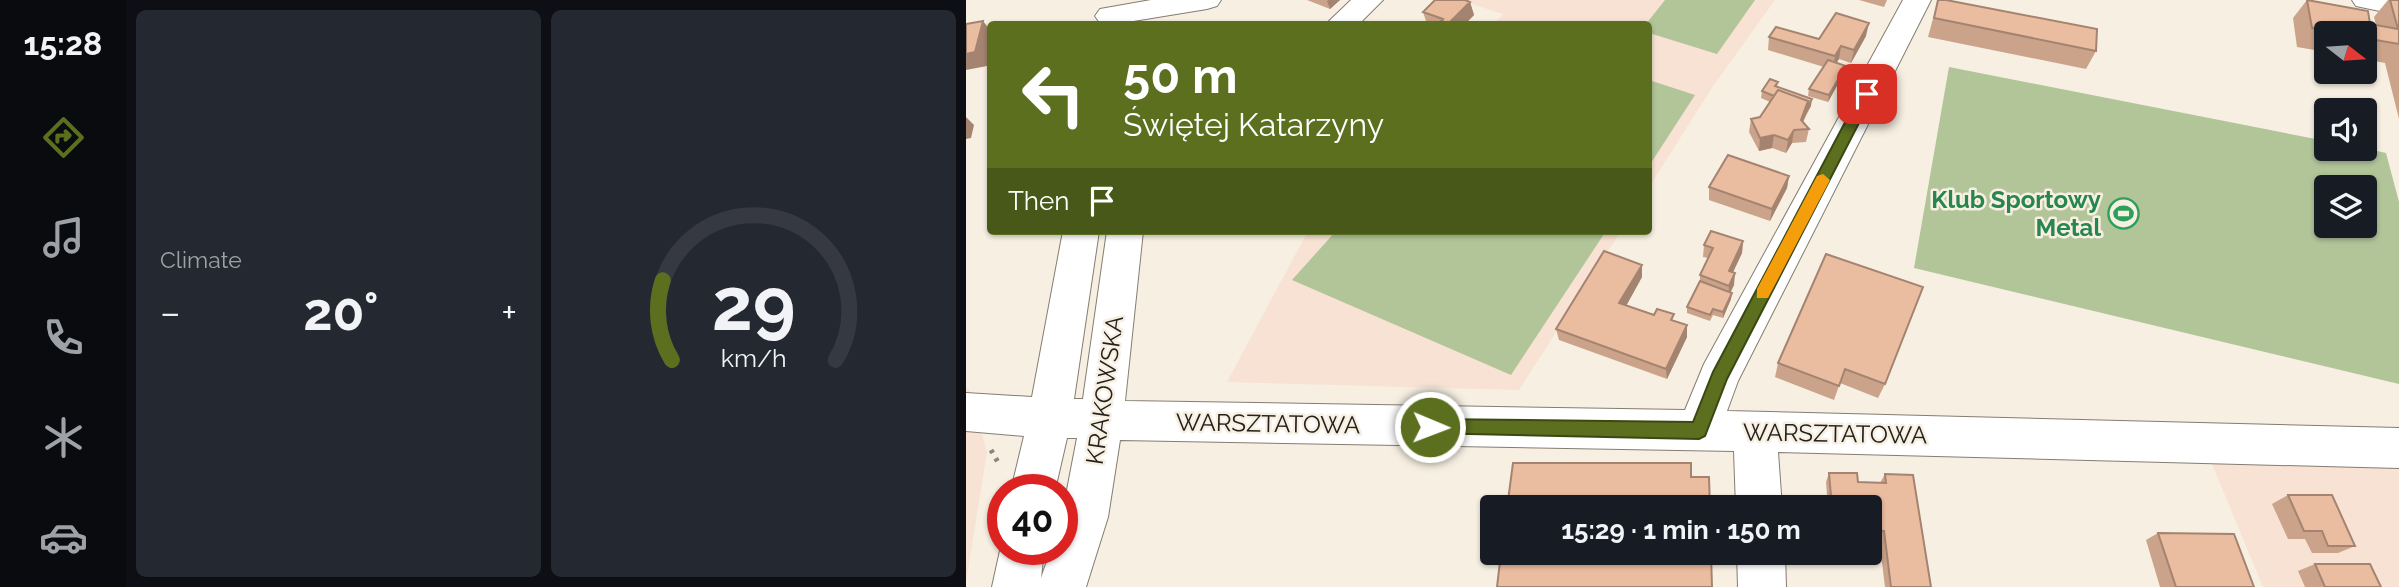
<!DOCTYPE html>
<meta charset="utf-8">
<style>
body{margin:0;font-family:Raleway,sans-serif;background:#242831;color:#f1f3f6;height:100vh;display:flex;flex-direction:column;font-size:26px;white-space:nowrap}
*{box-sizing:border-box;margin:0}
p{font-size:23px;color:#9ea1a6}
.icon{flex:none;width:38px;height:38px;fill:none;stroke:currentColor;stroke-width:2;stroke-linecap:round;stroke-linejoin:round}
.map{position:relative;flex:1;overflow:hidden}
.sheet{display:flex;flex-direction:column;gap:10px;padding:10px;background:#0d0f14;width:840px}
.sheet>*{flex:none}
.hud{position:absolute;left:21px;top:21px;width:665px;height:214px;border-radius:7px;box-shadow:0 2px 5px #0004;background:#5b6f1f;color:#fff;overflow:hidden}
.needle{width:46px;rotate:107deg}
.tools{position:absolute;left:1348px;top:21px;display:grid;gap:14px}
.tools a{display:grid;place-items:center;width:63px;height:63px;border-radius:7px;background:#171b24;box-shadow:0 2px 5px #0004;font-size:35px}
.speed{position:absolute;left:21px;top:474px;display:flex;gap:14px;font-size:35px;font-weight:700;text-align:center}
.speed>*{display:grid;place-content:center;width:91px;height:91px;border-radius:50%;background:#171b24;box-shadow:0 2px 5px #0004;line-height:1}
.speed .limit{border:10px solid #d22;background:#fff;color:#111}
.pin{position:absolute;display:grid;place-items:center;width:60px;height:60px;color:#fff;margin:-30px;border-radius:14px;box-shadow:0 4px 10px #0006}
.me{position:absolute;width:77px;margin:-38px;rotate:91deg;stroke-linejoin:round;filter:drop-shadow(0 0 5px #0008)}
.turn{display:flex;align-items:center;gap:24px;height:147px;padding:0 21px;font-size:32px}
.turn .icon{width:91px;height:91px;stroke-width:2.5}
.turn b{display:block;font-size:49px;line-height:60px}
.then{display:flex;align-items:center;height:66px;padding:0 21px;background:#0003;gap:14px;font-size:26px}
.big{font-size:52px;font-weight:700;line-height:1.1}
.sheet .widget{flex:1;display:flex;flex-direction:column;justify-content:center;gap:10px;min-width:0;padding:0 24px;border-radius:10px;background:#242831}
.sheet .dial{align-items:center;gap:0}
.dial svg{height:182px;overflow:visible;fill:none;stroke:#363941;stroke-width:7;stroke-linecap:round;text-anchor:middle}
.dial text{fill:#f1f3f6;stroke:none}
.heat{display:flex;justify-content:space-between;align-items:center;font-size:38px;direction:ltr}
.sheet .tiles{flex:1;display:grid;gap:10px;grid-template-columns:repeat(2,1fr)}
.trip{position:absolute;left:514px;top:495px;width:402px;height:70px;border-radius:7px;background:#171b24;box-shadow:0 2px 5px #0004;font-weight:700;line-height:70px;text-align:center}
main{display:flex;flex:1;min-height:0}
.menu{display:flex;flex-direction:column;width:126px;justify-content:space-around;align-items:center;background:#090b0e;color:#9ea1a6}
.menu .icon{width:49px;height:49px}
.menu .on{color:#5b6f1f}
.menu b{font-size:32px;color:#f1f3f6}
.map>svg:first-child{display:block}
.industrial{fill:#f7e2d4}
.green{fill:#b1c599;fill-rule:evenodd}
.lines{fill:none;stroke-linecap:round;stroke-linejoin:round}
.minor-casing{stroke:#847d71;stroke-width:2}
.path{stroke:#8c867e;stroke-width:5;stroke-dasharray:3.5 6;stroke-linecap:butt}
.minor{fill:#fff;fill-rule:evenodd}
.wall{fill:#caa38a}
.shaded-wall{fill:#a48470}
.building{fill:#ebbda0;stroke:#a48470;stroke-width:2}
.route{fill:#5b6f1f;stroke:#3b4814;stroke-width:2}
.slow{fill:#f59e0b}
.labels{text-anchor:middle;stroke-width:5;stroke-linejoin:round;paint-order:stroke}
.leisure-label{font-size:24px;font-weight:bold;fill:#27864d;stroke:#f7efe2;text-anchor:end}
.street-label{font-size:24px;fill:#24211c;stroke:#f7efe2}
</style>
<main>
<nav class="menu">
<b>15:28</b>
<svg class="icon on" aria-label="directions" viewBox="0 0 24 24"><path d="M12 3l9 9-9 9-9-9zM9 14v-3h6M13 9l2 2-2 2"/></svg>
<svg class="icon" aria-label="music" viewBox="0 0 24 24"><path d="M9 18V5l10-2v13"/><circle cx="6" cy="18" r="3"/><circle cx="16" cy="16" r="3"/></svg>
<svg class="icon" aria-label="phone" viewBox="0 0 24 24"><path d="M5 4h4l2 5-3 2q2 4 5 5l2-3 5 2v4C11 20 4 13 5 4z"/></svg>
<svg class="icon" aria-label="climate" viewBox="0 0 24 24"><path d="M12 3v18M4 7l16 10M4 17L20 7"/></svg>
<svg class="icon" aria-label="car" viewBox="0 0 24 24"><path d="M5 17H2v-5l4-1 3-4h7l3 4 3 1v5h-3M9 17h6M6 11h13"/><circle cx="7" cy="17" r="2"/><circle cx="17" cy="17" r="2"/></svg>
</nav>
<section class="sheet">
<div class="tiles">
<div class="widget"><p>Climate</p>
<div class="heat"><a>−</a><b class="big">20°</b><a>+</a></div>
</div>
<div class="widget dial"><svg viewBox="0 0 100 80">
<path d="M14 69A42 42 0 1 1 86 69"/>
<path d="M14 69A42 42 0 0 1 10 34" stroke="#5b6f1f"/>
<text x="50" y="56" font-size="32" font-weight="700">29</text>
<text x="50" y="72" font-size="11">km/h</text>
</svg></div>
</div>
</section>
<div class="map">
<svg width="1433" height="587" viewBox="0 0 1433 587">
<rect width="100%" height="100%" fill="#f7efe2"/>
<path class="industrial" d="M494 0H809L747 86 683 187 682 24H528L537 14Z
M342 231H655L553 390 261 382Z
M0 388 3 389 21 452 0 582Z
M1244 459 1433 460V587H1297Z"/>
<path class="green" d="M699 0H789L751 54 683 33 680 24Z
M983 67 1360 141V149L1398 148 1420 153 1433 202V384L948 268ZM1360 187H1398V226H1360Z
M683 80 729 95 683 166 682 80Z
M370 231H640L545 375 326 280Z"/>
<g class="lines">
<defs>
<path id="minor" d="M185 0H255L251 6 241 9 149 24 134 23 129 16 134 9Z
M385 0H417L393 24H360Z
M937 0H965L772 381 761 411 1433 428V468L812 452 816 508H770L768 451 154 440 142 517 120 587H26L37 537V550H78L75 578 85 550H96V516L111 438H101L89 490H45L58 436 0 431V393L66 397 97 231H133L108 399H117L141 231H177L159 401 719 410 738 364Z
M1386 0H1433V15L1390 6Z
M771 553H819L820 587H772Z"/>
</defs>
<use href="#minor" class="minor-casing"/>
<path class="path" d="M25 450 34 466
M26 525 31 495"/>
<use href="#minor" class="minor"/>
</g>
<path class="wall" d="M341 0H374L364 9Z
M893 0H921L918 7Z
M972 0 1130 51 1120 69 962 37Z
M1341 0 1404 24 1410 25 1408 17 1422 0H1433V119L1419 63 1398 59V33H1360V52L1331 47 1327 18Z
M504 2 508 15 499 24H461L457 12Z
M900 36 885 63 873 59 870 63 880 66 878 73 862 102 842 96 843 89 858 67 802 50 803 37 853 39Z
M812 82 811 87 845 106 837 122 843 129 840 142 826 143 820 153 806 148 793 151 783 132 785 119 794 117 804 102 795 98 796 91Z
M823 176 821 188 804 221 743 200V187Z
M777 241 776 253 767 272 768 285 764 292 765 299 757 318 747 315 744 321 721 313V307L734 281V275L742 258 737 257 738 245Z
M860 254 919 384 912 398 874 383 868 400 809 377 812 363Z
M676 265V277L660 306 688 315 708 321 721 337 701 379 593 340 590 329Z
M863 473 892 482 914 483 919 474 965 587H919L913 539 905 538V508H862L860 482Z
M1322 495 1389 546 1372 553H1346L1339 539H1322L1306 504Z
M1192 533 1288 587H1194L1180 540Z
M1349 564 1415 587H1339L1332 571Z"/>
<path class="shaded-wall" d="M363 0H374L364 9 361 1Z
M504 2 508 15 499 24H483V23Z
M17 21 24 30V53L21 66 0 70V54Z
M903 23 900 36 885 63 888 50Z
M875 46 873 59 867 69 869 56Z
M880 66 878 73 862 102 863 95Z
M846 99 845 106 840 114 834 130 835 120 842 101Z
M0 117 8 125 5 138 0 139Z
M828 130 826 143 820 153 822 140Z
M808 135 806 148 793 151 794 138Z
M823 176 821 188 804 221 806 209Z
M777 241 776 253 762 283 763 271Z
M676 265V277L655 315 653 303Z
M769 273 768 285 762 298 763 286Z
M766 293 765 299 757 318V312Z
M721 325V337L701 379 700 369Z"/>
<path class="building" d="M469 0H499L504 2 483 23 475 21 477 19 457 12Z
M972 0H980L1131 29 1130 51 968 18Z
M1341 0 1402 11 1404 24 1432 29 1424 0H1433V44L1398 38V33H1372L1346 28Z
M870 13 903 23 888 50 875 46 869 56 803 37 810 27 853 39Z
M17 21 9 52 0 54V24Z
M862 60 880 66 863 95 843 89Z
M804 79 812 82 809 86 846 99 841 107 842 101 812 90 808 96 796 91Z
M812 90 842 101 835 120 843 129 828 130 822 140 808 135 794 138 785 119 794 117Z
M762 155 823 176 806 209 743 187Z
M745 231 777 241 763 271 769 273 763 286 734 275 747 248 738 245Z
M638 251 676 265 653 303 688 315 691 309 708 314 705 320 721 325 700 369 590 329Z
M860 254 957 287 919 384 879 369 873 386 812 363Z
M734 281 766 293 757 312 747 309 744 315 721 307Z
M547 463H725V477H743L744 508H541Z
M863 473H891L892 482 920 483 919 474 947 475 965 587H925L918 531H905V508H866Z
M1322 495H1366L1389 546H1362L1356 531H1338Z
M1192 533 1268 534 1288 587H1210Z
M535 553H745L746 587H531Z
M1349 564H1404L1415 587H1359Z"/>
<path class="route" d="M901 90 908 94 761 379 739 436 733 439 458 433 456 427 458 421 464 419 727 422 747 372 894 94Z"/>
<path class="slow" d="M857 174 864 180 802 298H791V289L851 176Z"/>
<defs>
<symbol id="stadium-ring" viewBox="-11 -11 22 22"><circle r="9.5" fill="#f7efe2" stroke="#2e9e5b" stroke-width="1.5"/><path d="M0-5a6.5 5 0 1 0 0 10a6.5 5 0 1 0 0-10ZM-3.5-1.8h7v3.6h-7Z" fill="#2e9e5b"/></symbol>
</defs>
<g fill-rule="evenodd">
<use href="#stadium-ring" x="1140" y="196" width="35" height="35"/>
</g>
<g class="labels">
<g class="leisure-label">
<text x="1135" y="208">Klub Sportowy<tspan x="1135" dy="28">Metal</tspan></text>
</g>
<g class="street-label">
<text transform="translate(139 390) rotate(-82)" y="8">KRAKOWSKA</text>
<text transform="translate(302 424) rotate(1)" y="8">WARSZTATOWA</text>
<text transform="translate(869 434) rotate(1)" y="8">WARSZTATOWA</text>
</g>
</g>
</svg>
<div class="tools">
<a><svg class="needle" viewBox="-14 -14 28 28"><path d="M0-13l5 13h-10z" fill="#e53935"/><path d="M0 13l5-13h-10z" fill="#9ea1a6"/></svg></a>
<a><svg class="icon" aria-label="sound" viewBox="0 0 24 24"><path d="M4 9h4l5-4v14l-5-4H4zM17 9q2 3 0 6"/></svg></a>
<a><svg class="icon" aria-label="layers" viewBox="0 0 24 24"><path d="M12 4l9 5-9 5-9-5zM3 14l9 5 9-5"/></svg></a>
</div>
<div class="speed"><div class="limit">40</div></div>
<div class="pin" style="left:901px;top:94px;background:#d93025"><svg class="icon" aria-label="arrive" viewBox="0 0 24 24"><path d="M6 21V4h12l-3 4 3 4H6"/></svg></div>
<svg class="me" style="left:464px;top:427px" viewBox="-20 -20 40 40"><circle r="17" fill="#5b6f1f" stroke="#fff" stroke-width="3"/><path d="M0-11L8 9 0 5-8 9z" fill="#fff"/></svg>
<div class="trip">15:29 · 1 min · 150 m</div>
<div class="hud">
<div class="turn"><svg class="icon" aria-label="left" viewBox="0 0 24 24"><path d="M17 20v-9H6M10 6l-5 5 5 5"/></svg><div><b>50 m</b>Świętej Katarzyny</div></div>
<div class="then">Then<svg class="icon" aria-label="arrive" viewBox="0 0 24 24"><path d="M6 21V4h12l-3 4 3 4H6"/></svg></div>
</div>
</div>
</main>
